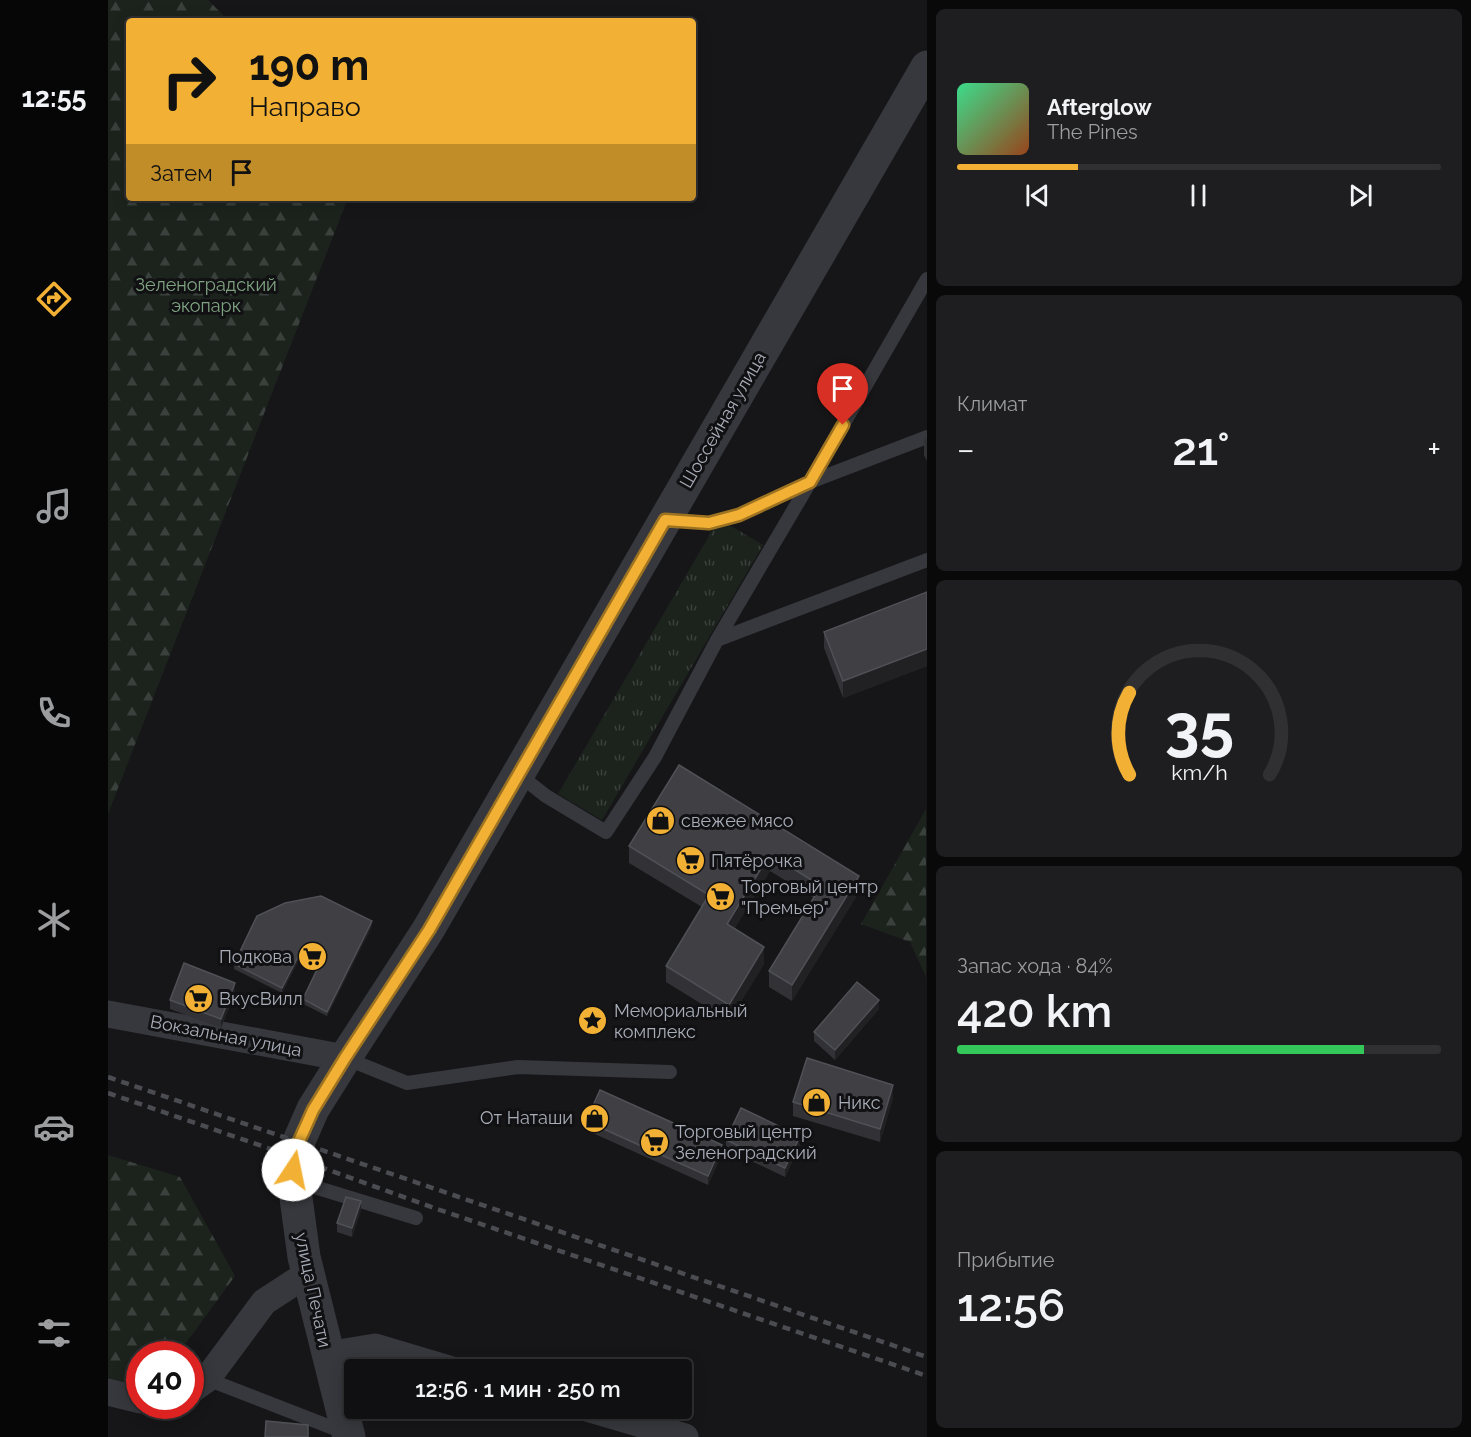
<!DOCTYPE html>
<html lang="ru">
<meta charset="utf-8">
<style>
body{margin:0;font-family:Raleway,sans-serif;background:#1e1e20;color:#f1f3f6;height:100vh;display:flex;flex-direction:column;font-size:22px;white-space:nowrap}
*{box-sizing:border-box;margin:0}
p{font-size:20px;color:#9c9d9f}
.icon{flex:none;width:33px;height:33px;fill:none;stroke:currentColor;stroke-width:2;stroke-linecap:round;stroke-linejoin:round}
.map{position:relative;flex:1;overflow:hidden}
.drawer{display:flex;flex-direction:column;gap:9px;padding:9px;background:#09090a;width:544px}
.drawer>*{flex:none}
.hud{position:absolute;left:18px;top:18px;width:570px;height:183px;border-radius:6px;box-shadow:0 3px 15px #0003,0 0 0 2px #303032;background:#f2b134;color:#111;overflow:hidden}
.speed{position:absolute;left:18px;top:1341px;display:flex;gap:12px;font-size:30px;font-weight:700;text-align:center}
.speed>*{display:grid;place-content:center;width:78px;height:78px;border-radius:50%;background:#101012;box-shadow:0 3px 15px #0003,0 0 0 2px #303032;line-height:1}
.speed .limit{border:9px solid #d22;background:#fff;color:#111}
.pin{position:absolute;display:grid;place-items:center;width:51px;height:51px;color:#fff;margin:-62px -26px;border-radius:50% 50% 50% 0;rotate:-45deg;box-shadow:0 0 6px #0007}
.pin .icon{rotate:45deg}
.me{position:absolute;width:66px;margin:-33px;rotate:11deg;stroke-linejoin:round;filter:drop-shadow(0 0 4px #0008)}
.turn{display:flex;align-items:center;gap:21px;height:126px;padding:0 24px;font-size:27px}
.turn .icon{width:78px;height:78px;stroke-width:2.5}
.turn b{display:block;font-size:42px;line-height:51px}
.then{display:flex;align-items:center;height:57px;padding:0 24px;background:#0003;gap:12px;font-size:22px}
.big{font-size:45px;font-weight:600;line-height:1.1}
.drawer .widget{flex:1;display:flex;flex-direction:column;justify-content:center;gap:9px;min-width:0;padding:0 21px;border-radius:9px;background:#1e1e20}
.drawer .dial{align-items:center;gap:0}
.dial svg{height:156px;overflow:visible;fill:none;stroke:#303032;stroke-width:7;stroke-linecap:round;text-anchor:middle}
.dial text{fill:#f1f3f6;stroke:none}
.song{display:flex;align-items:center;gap:18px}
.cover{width:72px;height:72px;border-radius:9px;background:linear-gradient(135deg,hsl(150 70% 55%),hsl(20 70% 35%))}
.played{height:6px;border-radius:3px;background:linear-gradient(90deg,#f2b134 25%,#303032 25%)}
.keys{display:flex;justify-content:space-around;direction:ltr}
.heat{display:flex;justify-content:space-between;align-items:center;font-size:33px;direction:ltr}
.charge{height:9px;border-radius:4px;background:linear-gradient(90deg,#34c759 84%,#303032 0)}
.trip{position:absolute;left:236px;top:1359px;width:348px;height:60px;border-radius:6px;background:#101012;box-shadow:0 3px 15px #0003,0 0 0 2px #303032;font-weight:600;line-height:60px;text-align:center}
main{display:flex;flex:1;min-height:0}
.dock{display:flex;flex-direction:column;width:108px;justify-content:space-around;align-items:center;background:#060607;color:#9c9d9f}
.dock .icon{width:42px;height:42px}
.dock .current{color:#f2b134}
.dock b{font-size:27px;color:#f1f3f6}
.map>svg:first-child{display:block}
.grass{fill:url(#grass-tufts)}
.forest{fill:url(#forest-firs)}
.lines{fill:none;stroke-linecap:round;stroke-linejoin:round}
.service{stroke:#37383d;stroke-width:14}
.minor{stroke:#37383d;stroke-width:27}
.tertiary{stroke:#37383d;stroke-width:33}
.rail{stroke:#4a4c52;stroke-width:4.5;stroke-dasharray:8 6;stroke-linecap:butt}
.wall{fill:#323236}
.shaded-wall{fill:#212124}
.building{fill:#3f3f44;stroke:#4f5156;stroke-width:1.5}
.route-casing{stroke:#9d7322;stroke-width:15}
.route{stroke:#f2b134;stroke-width:10}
.labels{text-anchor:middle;stroke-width:6;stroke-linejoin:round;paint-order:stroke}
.park-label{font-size:18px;fill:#7fa381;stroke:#111113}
.street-label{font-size:18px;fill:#a8adb8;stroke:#111113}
.poi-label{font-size:18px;fill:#a8adb8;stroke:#111113;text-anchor:start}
</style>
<main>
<nav class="dock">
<b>12:55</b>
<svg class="icon current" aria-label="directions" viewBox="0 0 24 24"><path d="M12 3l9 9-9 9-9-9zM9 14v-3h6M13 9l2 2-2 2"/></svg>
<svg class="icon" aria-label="music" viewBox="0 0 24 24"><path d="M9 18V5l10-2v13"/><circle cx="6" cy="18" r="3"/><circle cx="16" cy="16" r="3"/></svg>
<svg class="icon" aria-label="phone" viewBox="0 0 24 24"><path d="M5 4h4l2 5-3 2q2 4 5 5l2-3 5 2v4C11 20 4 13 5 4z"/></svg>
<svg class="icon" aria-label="climate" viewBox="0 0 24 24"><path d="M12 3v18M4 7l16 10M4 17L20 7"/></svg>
<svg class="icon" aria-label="car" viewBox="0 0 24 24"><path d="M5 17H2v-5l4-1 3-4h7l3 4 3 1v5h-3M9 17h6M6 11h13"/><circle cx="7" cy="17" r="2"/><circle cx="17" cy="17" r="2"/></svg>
<svg class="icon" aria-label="filters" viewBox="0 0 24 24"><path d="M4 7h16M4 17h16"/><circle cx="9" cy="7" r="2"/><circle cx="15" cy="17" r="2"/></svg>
</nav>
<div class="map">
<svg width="819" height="1437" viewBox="0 0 819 1437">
<defs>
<pattern id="grass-tufts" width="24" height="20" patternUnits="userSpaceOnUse" patternTransform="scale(1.5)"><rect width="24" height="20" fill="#1c231d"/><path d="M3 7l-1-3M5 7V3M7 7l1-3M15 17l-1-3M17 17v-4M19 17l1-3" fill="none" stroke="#3a403c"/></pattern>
<pattern id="forest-firs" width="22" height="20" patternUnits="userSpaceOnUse" patternTransform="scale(1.5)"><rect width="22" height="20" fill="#1c231d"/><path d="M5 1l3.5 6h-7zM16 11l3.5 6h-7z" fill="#3a403c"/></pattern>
</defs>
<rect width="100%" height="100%" fill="#161618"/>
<path class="grass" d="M611 519 655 545 494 820 450 794Z"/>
<path class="forest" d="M0 0H100L121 21H21V198H240L0 814Z
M818 809V977L802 942 753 924Z
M0 1155 72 1177 127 1276 70 1354H32L31 1396 0 1387Z"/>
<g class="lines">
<path class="service" d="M559 520 601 523 631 515 702 482 819 437
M609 640 819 560
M410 774 438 796 498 832 547 757 609 640 702 482 819 279
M237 1058 299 1083 410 1067 562 1072
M186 1183 200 1185 308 1218
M99 1379 238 1433"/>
<path class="minor" d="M0 1014 237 1058
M219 1355 267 1347 344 1370
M82 1391 99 1379 156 1302 199 1274
M0 1392 32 1400
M55 1406 61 1407 63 1406
M479 1408 577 1437"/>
<path class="tertiary" d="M241 1437 196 1257 186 1183 184 1157 205 1109 237 1058 320 930 819 67"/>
<path class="rail" d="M0 1077 819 1357
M0 1093 154 1146 326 1208 819 1376"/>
</g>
<path class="wall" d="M819 438V461L816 455V439Z
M819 592V666L735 698 716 648V632Z
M571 765 751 892 684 1001 661 987V971L706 898 662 871 626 929 656 964 621 1021 558 982V966L594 907 521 863V846Z
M264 926 219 1016 195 1004V999L213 963 194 954 174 993 126 969V964Z
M127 992 113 1028 62 1009V1000Z
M771 1009 727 1060 706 1041V1032Z
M785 1098 772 1142 685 1116V1102Z
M478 1121 614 1154 600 1185 478 1130Z
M618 1140 692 1145 677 1177 618 1149Z
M253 1210 244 1237 229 1232V1223Z"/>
<path class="shaded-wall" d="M819 649V666L735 698V681Z
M662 854V871L619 941V924Z
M751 876V892L684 1001V985Z
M264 921V926L219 1016V1012Z
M656 947V964L621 1021V1005Z
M194 949V954L174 993V988Z
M127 983V992L113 1028V1019Z
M771 1000V1009L727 1060V1050Z
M785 1085V1098L772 1142V1129Z
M692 1136V1145L677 1177V1168Z
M614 1145V1154L600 1185V1176Z
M253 1201V1210L244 1237V1228Z"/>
<path class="building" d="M819 592V649L735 681 716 632Z
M571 765 751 876 684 985 661 971 713 886 662 854 619 924 656 947 621 1005 558 966 601 895 521 846Z
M213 896 264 921 219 1012 195 999 214 959 194 949 174 988 126 964 149 916 177 903Z
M76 963 127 983 113 1019 62 1000Z
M749 982 771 1000 727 1050 706 1032Z
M699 1058 785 1085 772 1129 685 1102Z
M492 1090 614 1145 600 1176 478 1121Z
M633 1108 692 1136 677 1168 618 1140Z
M238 1197 253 1201 244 1228 229 1223Z
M158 1421 200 1425V1437H157Z"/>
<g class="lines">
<defs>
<path id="route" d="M185 1170 184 1157 205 1110 237 1058 321 930 557 520 601 523 631 515 702 482 735 425"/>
</defs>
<use href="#route" class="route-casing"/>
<use href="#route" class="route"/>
</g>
<defs>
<symbol id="shop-disc" viewBox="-11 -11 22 22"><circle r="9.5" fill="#f2b134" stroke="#111113"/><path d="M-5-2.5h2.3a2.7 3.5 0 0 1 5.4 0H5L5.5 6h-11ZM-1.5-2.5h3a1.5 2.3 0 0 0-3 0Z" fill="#111"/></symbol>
<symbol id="supermarket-disc" viewBox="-11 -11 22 22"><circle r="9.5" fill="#f2b134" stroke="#111113"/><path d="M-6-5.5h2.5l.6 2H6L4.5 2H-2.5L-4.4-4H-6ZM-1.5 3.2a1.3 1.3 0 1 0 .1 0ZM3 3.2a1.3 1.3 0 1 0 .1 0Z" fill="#111"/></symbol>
<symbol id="sight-disc" viewBox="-11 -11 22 22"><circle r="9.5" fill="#f2b134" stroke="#111113"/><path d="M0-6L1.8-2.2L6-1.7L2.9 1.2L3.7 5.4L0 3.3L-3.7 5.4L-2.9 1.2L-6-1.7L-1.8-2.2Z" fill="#111"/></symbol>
</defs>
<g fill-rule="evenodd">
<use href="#shop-disc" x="536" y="804" width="33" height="33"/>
<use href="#supermarket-disc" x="566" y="844" width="33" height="33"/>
<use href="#supermarket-disc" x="596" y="880" width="33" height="33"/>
<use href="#supermarket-disc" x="188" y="940" width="33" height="33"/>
<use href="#supermarket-disc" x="74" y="982" width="33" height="33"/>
<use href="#sight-disc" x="468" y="1004" width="33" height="33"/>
<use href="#shop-disc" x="692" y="1086" width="33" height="33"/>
<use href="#shop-disc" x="470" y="1102" width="33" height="33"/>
<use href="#supermarket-disc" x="530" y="1126" width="33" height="33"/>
</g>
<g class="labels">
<g class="park-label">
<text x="98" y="291">Зеленоградский<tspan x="98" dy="21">экопарк</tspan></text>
</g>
<g class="street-label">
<text transform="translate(615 420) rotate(-60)" y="6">Шоссейная улица</text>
<text transform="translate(118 1036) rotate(11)" y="6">Вокзальная улица</text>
<text transform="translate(205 1290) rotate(78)" y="6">улица Печати</text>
</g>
<g class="poi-label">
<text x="573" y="827">свежее мясо</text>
<text x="603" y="867">Пятёрочка</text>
<text x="633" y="893">Торговый центр<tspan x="633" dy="21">"Премьер"</tspan></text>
<text x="184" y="963" text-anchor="end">Подкова</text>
<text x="111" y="1005">ВкусВилл</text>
<text x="506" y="1017">Мемориальный<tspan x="506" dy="21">комплекс</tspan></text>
<text x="730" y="1109">Никс</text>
<text x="465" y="1124" text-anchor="end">От Наташи</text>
<text x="567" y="1138">Торговый центр<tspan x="567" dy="21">Зеленоградский</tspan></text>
</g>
</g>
</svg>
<div class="speed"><div class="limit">40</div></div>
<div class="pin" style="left:735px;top:425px;background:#d93025"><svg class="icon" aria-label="arrive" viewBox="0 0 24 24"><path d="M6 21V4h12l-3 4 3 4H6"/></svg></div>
<svg class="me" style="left:185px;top:1170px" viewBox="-20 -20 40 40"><circle r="19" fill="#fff"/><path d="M0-13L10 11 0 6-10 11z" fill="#f2b134"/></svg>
<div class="trip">12:56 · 1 мин · 250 m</div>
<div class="hud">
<div class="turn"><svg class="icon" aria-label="right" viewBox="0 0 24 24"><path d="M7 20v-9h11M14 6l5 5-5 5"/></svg><div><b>190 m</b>Направо</div></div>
<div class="then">Затем<svg class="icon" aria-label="arrive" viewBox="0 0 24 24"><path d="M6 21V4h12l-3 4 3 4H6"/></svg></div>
</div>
</div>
<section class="drawer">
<div class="widget">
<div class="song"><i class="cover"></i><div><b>Afterglow</b><p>The Pines</p></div></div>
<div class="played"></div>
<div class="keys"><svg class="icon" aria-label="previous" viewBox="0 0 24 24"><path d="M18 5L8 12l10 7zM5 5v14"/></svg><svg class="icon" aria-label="pause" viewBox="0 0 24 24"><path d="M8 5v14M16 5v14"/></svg><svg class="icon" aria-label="next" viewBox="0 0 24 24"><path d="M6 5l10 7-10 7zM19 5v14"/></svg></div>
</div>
<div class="widget"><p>Климат</p>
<div class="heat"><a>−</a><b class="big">21°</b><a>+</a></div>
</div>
<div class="widget dial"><svg viewBox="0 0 100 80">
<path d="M14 69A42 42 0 1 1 86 69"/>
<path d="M14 69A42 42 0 0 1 14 27" stroke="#f2b134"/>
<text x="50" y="56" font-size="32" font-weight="700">35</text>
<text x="50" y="72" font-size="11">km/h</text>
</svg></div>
<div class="widget"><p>Запас хода · 84%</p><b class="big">420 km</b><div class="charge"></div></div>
<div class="widget"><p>Прибытие</p><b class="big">12:56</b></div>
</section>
</main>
